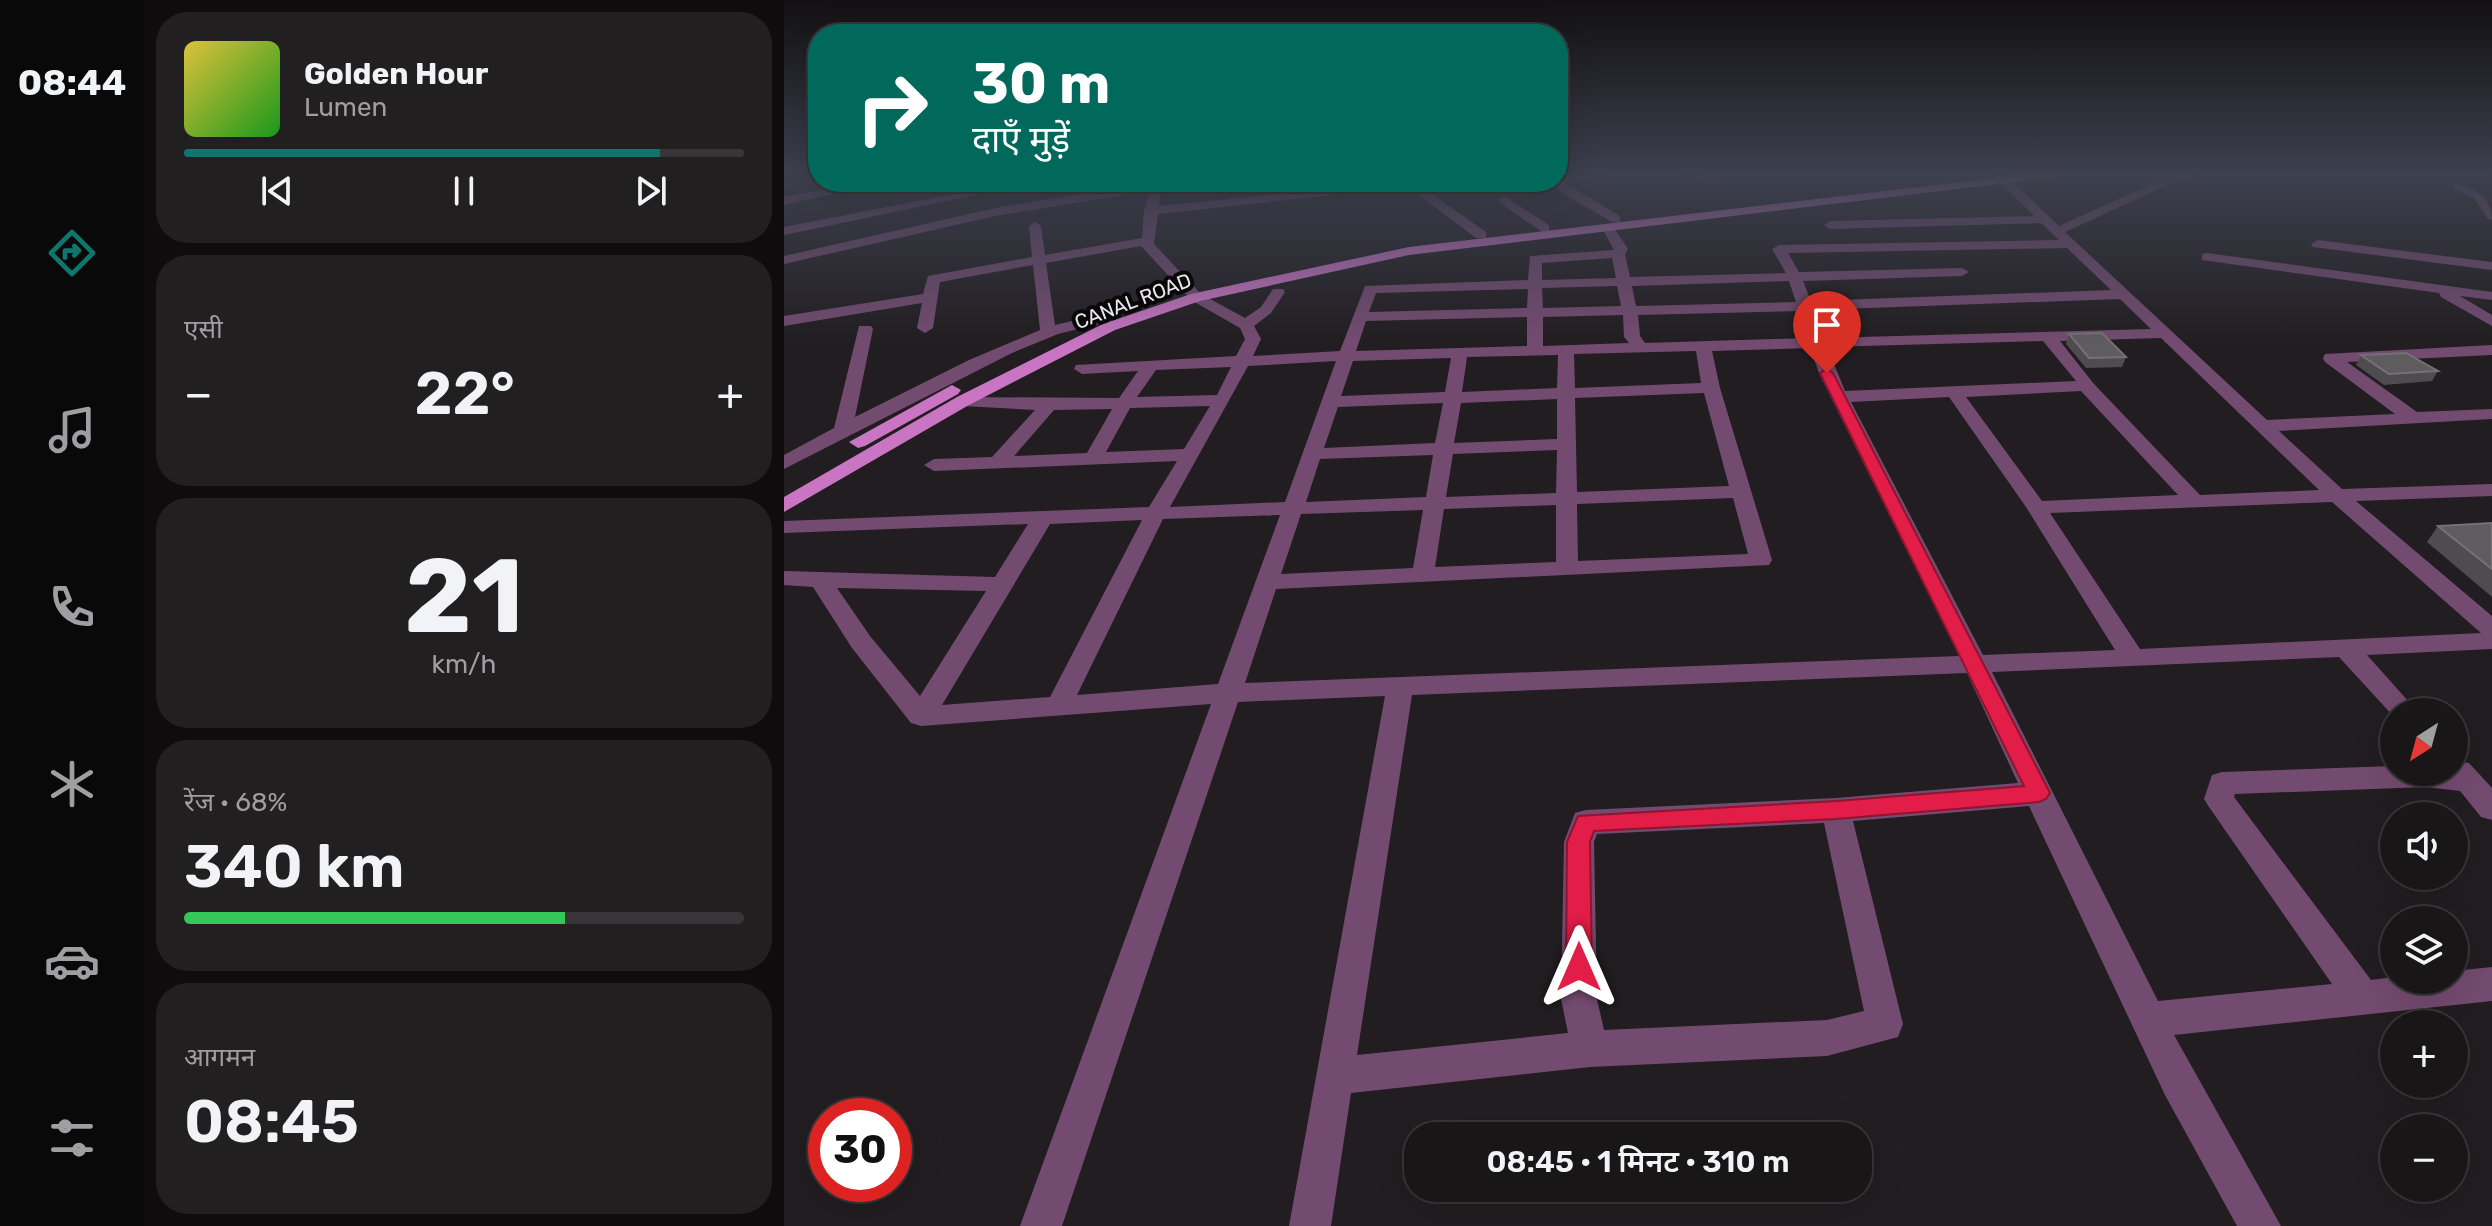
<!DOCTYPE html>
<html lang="hi">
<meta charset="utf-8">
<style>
body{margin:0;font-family:Rubik,"Noto Sans Devanagari",sans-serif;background:#221f21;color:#f1f3f6;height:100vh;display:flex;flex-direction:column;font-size:30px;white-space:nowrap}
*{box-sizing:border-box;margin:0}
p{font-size:26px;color:#9f9fa2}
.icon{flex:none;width:44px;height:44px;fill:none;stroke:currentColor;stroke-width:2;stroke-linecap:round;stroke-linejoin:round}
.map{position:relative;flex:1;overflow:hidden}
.drawer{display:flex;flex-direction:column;gap:12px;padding:12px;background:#0e0c0d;width:640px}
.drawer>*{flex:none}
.guide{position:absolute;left:24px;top:24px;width:760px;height:168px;border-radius:32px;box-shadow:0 8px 32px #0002,0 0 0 2px #373537;background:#00695c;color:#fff;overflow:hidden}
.needle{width:52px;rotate:216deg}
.fabs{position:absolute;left:1596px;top:698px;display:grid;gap:16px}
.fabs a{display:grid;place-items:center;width:88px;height:88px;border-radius:50%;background:#191618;box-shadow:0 8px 32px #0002,0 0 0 2px #373537;font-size:40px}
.speed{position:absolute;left:24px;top:1098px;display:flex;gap:16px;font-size:40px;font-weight:700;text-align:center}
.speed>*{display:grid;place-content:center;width:104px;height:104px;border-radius:50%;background:#191618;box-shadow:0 8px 32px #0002,0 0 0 2px #373537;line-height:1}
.speed .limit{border:12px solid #d22;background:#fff;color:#111}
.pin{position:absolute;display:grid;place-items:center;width:68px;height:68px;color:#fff;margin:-82px -34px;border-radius:50% 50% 50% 0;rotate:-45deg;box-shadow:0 0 8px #0007}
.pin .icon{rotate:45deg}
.me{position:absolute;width:88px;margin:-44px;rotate:0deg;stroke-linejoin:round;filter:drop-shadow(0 0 6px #0008)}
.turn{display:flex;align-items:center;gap:28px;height:168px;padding:0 32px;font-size:36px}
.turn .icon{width:104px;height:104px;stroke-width:2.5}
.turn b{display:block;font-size:56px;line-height:68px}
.big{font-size:60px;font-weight:600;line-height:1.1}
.drawer .widget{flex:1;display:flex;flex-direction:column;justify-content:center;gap:12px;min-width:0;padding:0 28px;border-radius:32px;background:#221f21}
.drawer .dial{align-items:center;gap:0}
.dial b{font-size:104px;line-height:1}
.song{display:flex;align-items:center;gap:24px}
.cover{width:96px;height:96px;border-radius:12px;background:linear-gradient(135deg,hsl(50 70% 55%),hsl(120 70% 35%))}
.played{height:8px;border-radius:4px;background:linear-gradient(90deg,#0f766e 85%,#373537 85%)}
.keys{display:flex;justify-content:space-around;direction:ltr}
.heat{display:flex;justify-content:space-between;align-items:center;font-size:44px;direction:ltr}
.charge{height:12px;border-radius:6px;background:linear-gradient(90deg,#34c759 68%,#373537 0)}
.trip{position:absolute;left:620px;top:1122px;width:468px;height:80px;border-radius:32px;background:#191618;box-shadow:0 8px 32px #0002,0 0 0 2px #373537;font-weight:600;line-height:80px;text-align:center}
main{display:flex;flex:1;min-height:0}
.dock{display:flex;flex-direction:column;width:144px;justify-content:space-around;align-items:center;background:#0a090a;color:#9f9fa2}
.dock .icon{width:56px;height:56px}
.dock .active{color:#0f766e}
.dock b{font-size:36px;color:#f1f3f6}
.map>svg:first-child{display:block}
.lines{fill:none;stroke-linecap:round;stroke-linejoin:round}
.minor{fill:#744b70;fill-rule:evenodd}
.major{fill:#c975c3;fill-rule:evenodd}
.wall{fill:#4f4c4f}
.building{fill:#5f5c5f;stroke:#757275;stroke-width:2}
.route{fill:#e11d48;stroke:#92132f;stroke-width:2}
.labels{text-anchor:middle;stroke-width:8;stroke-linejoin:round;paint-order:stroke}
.far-street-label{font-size:20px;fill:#e9e7e9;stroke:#090809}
</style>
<main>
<nav class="dock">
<b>08:44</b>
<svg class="icon active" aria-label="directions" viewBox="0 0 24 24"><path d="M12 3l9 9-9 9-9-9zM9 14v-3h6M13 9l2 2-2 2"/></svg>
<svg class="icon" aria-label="music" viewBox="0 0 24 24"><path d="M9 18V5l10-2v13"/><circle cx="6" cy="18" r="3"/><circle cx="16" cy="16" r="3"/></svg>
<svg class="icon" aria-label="phone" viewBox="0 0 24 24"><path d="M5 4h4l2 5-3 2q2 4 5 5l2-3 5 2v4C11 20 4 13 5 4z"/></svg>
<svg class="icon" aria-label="climate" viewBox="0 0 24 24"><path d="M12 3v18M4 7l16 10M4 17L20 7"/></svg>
<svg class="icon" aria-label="car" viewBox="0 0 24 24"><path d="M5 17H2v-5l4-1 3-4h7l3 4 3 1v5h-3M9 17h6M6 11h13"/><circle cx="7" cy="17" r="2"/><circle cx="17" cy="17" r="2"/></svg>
<svg class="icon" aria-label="filters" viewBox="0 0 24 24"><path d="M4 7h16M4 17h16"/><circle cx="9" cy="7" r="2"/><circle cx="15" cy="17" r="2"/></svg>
</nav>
<section class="drawer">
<div class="widget">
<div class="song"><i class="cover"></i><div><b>Golden Hour</b><p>Lumen</p></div></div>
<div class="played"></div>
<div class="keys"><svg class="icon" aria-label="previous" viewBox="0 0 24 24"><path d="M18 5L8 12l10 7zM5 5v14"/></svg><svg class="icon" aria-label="pause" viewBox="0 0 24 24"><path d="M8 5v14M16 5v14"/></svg><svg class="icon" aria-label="next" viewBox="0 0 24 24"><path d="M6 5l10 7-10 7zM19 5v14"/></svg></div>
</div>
<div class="widget"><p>एसी</p>
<div class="heat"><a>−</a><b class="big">22°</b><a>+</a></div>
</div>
<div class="widget dial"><b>21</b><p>km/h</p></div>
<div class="widget"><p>रेंज · 68%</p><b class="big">340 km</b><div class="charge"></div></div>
<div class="widget"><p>आगमन</p><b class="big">08:45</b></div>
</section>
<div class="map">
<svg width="1708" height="1226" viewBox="0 0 1708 1226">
<rect width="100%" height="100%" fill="#211d20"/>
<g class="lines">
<path class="minor" d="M801 174H832L781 183 836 216V222H828L777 192 768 182H774V178Z
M897 174H916L937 181 931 184Z
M1208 174H1220L1275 226 1381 178 1424 174 1388 183 1281 232 1483 420 1611 414 1541 362 1539 358 1541 354 1708 345V355L1563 362 1633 412 1708 409V419L1495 431 1558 489 1708 484V496L1572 501 1708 616V649L1583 655 1634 712H1610V717L1555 657 1208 672 1374 1001 1548 984 1425 807 1420 799 1428 775 1438 772 1610 766V772H1670V761L1685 763 1708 788V820L1697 817 1676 791 1642 787 1451 794 1450 797 1587 980 1610 977V980H1670V971L1708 967V1001L1390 1035 1497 1226H1453L1381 1095 1245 806 1069 821 1119 1024 1114 1037 1043 1056 806 1067 567 1093 547 1226H505L601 696 454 702 278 1226H236L427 704 137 726 127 723 68 648 29 587 0 585V571L211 577 244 524 0 533V521L365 507 393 461 150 471 140 465 150 459 208 457 251 410 179 406 173 405 170 401 173 397 335 398 354 371 298 374 290 369 292 365 452 356 461 339 456 328 407 300 357 246 262 263 271 325 318 314 323 316V322L274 334 228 353 0 469V455L50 428 75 326H87L89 329 71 417 185 360 256 330 249 265 156 282 149 328 141 333 133 328 138 303 0 326V316L139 294 144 276 248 257 245 226 251 222 257 226 261 255 358 238 360 211 366 191 211 216 0 264V256L211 208 357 184 355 182H368L374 186 418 182 377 192 375 206 610 182 635 185 702 232V238H692L628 190 614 188 374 214 370 244 417 294 461 318 477 307 489 289H499L501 292 487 313 470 326 477 339 469 356 556 351 581 286 744 280 746 256 830 250 818 228 824 224 828 225 844 249 841 254 846 277 1002 273 988 249 995 245 1275 240 1257 223 1046 229 1040 225 1046 221 1250 216ZM1283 248 1327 290 1027 301 1019 281 1178 276 1185 272 1178 268 1015 272 1004 253ZM828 258 832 278 758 280V263ZM1005 281 1012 302 852 306 848 286ZM833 286 837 306 759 308 758 288ZM744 289 743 308 585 312 592 293ZM1336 299 1367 329 1039 338 1030 310ZM1015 311 1023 338 861 343 856 336 854 315ZM839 315 840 337 845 343 759 346V317ZM743 317V346L572 351 582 321ZM1377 338 1534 489 1535 490 1416 495 1310 384 1276 341ZM1259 341 1292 381 1061 391 1043 347ZM1026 348 1035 373 1175 656 461 683 492 589 985 565 988 560 936 388 928 351ZM912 351 917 383 791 388 790 354ZM774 355 773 388 678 392 683 357ZM667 358 661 392 557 396 569 361ZM552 361 501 502 386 507 464 366ZM447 367 433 395 353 397 372 370ZM1297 391 1394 495 1258 501 1182 397ZM920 393 945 486 793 492 791 398ZM1165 397 1242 507 1331 650 1199 655 1067 402ZM773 399V439L670 443 677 403ZM659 403 651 443 540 448 554 407ZM426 406 400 449 322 452 346 408ZM328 409 303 453 230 456 270 410ZM773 450 772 493 662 497 669 454ZM649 455 642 497 522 502 536 459ZM949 498 964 554 794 561 793 504ZM1548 502 1697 633 1356 649 1266 513ZM772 505V562L651 567 660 509ZM639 510 629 568 497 574 517 514ZM496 515 434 684 293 695 379 519ZM358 520 266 697 158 705 266 524ZM53 588 202 591 136 696 86 636ZM1183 673 1234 783 1052 798 802 810 791 813 780 842 777 999 784 1033 573 1055 628 695ZM1040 823 1080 1011 1043 1020 820 1030 813 999 810 842 813 834Z
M78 182H101L0 205V197Z
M231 182H254L0 235V227Z
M1673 184C1693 190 1708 197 1708 220L1704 219 1690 198 1669 189V185Z
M720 196 765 225V231H757L716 203 714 200Z
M1534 240 1708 262V270L1529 247 1527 244Z
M1423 253 1708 292V300L1676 296 1708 315V326L1657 297 1655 293 1418 260V254Z"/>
<path class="major" d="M1244 174H1278L1273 177 625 255 416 301 331 330 185 405 0 512V497L173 397 319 324 407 294 625 247Z
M168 385 177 390 174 394 81 446 74 448 65 442Z"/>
</g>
<path class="wall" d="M1285 334 1342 357 1338 367 1302 368 1282 344Z
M1577 355 1654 371 1648 381 1600 385 1572 365Z
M1708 523V597L1643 542 1654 526Z"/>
<path class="building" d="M1318 333 1342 357 1305 358 1285 334Z
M1622 353 1654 371 1605 374 1577 355Z
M1708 523V569L1654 526Z"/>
<linearGradient id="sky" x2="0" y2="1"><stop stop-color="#121012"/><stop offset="0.5" stop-color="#3d404e"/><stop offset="1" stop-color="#3d404e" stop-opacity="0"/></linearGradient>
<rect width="1708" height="346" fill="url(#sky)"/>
<path class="route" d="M1043 369 1049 373 1266 793 1262 799 1255 802 1052 819 810 831 806 842 808 967 804 976 795 980 786 976 782 967 783 842 794 816 1052 801 1240 786 1036 373Z"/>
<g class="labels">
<g class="far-street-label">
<text transform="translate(349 301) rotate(-21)" y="7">CANAL ROAD</text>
</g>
</g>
</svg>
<div class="fabs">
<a><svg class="needle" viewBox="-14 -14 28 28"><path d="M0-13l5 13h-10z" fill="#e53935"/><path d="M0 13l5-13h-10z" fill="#9f9fa2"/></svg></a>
<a><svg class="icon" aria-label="sound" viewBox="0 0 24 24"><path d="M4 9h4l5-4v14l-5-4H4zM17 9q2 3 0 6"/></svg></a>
<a><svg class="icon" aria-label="layers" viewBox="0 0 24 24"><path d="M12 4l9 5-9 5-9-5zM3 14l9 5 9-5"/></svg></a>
<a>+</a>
<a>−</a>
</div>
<div class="speed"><div class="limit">30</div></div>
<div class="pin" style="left:1043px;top:373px;background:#d93025"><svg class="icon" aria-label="arrive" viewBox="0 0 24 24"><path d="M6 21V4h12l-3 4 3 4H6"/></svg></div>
<svg class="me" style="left:795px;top:967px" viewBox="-20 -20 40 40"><path d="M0-17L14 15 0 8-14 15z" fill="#e11d48" stroke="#fff" stroke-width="4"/></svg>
<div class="trip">08:45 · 1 मिनट · 310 m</div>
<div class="guide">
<div class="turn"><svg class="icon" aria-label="right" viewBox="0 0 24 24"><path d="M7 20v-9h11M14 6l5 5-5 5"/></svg><div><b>30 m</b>दाएँ मुड़ें</div></div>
</div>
</div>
</main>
